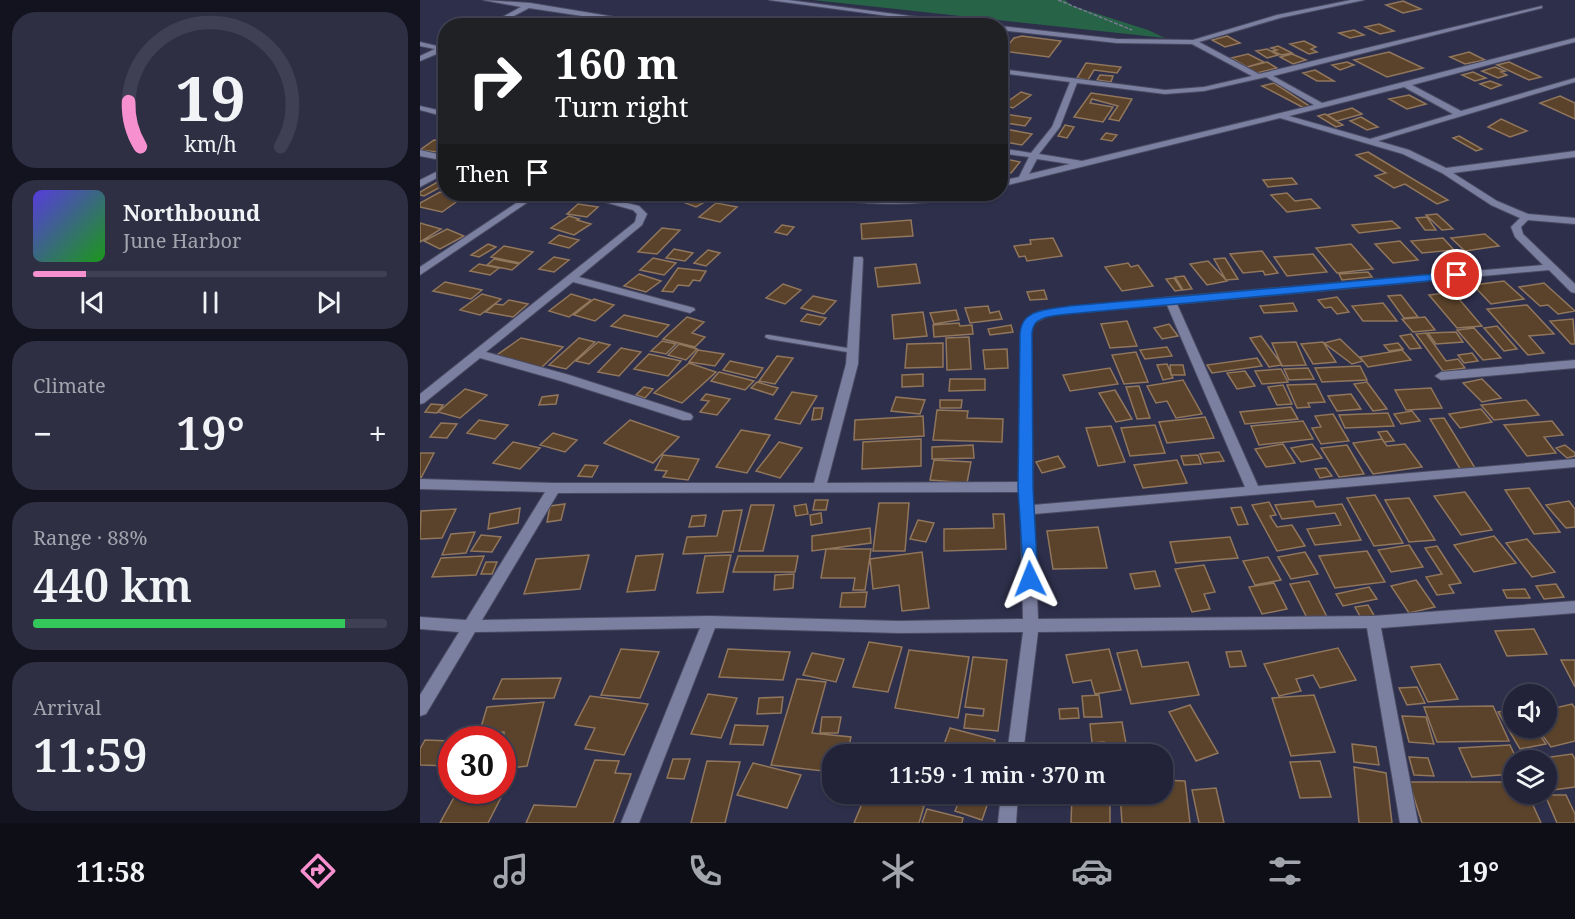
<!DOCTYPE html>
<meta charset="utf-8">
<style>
body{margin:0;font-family:"Noto Serif",serif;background:#2e2f43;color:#f1f3f6;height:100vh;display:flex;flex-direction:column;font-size:22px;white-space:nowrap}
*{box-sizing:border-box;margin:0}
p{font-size:20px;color:#a2a4ae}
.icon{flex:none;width:33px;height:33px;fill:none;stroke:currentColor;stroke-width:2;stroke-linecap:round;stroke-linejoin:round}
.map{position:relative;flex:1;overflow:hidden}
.details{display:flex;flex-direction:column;gap:12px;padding:12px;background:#13131f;width:420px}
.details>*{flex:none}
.top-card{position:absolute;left:18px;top:18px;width:570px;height:183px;border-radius:24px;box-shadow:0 2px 4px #0004,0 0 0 2px #3f4053;background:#202124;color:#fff;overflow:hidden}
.tools{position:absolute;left:1083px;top:684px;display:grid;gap:12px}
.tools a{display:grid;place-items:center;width:54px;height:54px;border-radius:50%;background:#222338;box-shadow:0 2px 4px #0004,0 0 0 2px #3f4053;font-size:30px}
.speed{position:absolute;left:18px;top:726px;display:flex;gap:12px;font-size:30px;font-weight:700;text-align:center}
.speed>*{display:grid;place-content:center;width:78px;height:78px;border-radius:50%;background:#222338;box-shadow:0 2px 4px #0004,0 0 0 2px #3f4053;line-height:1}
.speed .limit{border:9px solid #d22;background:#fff;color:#111}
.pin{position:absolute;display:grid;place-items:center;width:51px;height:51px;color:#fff;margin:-26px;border:3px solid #fff;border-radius:50%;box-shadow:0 2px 6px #0007}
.me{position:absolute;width:66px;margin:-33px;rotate:358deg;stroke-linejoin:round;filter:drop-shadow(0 0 4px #0008)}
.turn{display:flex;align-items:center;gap:21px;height:126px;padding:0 18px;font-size:27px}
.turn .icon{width:78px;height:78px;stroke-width:2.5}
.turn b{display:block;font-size:42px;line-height:51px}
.then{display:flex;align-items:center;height:57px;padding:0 18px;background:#0003;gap:12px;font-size:22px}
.big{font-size:45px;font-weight:600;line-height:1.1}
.details .tile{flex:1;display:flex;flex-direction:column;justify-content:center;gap:9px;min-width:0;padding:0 21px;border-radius:24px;background:#2e2f43}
.details .dial{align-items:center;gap:0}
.dial svg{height:156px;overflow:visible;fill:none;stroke:#3f4053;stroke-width:7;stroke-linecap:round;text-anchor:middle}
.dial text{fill:#f1f3f6;stroke:none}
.song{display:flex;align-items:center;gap:18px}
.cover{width:72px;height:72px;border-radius:9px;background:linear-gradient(135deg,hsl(250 70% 55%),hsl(120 70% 35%))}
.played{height:6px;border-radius:3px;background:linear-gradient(90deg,#f790cf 15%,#3f4053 15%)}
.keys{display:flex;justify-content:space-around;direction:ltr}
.heat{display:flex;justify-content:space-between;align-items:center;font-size:33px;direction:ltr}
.charge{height:9px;border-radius:4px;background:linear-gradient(90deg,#34c759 88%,#3f4053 0)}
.trip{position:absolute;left:402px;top:744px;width:351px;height:60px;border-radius:24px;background:#222338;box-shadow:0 2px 4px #0004,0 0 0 2px #3f4053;font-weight:600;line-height:60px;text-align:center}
.tab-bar{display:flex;height:96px;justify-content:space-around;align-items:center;background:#0e0e16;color:#a2a4ae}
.tab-bar .icon{width:42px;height:42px}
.tab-bar .on{color:#f790cf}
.tab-bar b{font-size:27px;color:#f1f3f6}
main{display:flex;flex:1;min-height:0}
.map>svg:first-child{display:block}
.green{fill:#266347}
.building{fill:#5b432b;stroke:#90765c;stroke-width:1.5}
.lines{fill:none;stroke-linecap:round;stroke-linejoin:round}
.lane-casing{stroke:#4a4b63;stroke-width:2}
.street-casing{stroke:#4a4b63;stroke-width:2}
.path{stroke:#777990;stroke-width:1.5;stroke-dasharray:4 1.5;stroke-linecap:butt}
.lane{fill:#7c80a0;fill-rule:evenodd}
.street{fill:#7c80a0;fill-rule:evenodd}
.route{fill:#1a73e8;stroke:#114b97;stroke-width:1.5}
</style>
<main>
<section class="details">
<div class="tile dial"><svg viewBox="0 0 100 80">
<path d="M14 69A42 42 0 1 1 86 69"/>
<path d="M14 69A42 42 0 0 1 8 46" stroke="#f790cf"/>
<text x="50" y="56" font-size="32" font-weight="700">19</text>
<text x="50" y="72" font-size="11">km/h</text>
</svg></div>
<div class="tile">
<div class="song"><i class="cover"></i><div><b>Northbound</b><p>June Harbor</p></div></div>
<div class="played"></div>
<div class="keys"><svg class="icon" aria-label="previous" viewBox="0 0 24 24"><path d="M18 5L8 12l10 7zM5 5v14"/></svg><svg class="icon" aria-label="pause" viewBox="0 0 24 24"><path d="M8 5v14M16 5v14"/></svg><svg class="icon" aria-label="next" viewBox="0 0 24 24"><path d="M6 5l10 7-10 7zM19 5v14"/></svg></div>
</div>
<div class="tile"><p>Climate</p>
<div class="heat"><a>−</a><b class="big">19°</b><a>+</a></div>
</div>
<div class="tile"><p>Range · 88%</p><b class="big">440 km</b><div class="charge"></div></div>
<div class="tile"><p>Arrival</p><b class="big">11:59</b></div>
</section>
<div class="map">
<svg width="1155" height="823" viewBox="0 0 1155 823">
<rect width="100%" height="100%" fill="#2e2f4b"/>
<path class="green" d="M393 0H645L653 6 728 30 745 38Z"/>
<path class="building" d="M983 1 1001 9 983 13 966 5Z
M959 24 974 31 960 34 945 27Z
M934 30 944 35 930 38 919 33Z
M602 36 641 41 629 57 583 51 594 38Z
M807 36 820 43 805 47 792 40Z
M884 41 896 47 891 49 897 52 889 54 870 44Z
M858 46 872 53 861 55 853 51 857 50 851 48Z
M847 49 858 55 847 58 836 51Z
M969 52 1003 68 967 77 934 60Z
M1049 52 1065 60 1045 64 1030 57Z
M828 54 844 62 827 67 811 58Z
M872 54 886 60 873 64 860 57Z
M847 62 857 68 837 73 827 67Z
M927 62 934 65 920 70 912 65Z
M1089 62 1121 77 1109 80 1077 65Z
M666 63 701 67 697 73 674 70 668 80 657 78Z
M1075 67 1085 71 1081 72 1087 75 1078 78 1062 71Z
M895 70 914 81H897L883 73Z
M1053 72 1066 78 1055 81 1042 75Z
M680 75 693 76 691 82 677 80Z
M1070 81 1081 85 1071 89 1060 84Z
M854 83 891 107 884 108 842 86Z
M601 92 611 95 593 108 583 105Z
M671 93 712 99 699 121 689 119 698 106 672 99 670 103 693 107 683 122 654 117Z
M989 95 1006 104 987 109 969 99Z
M1140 96 1155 103V119L1120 103Z
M932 108 942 114 917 121 907 115Z
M584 114 611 118 605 126 580 122Z
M905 114 923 125 916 127 898 116Z
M941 117 958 127 947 130 930 121Z
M1081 119 1107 131 1090 137 1068 127Z
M645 125 654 127 647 138 638 136Z
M580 128 612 134 602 145 580 141Z
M686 133 697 135 692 141 681 139Z
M1039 136 1062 149 1056 151 1033 138Z
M14 140 26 142V147L18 152 0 150Z
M948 152 1028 200 1017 204 985 184 974 188 955 176 966 173 936 155Z
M585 159 600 162 591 173 580 171V165Z
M26 177V184L4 196 0 195V192Z
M872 178 877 184 848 187 843 180Z
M20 192 43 197 22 212 0 207V203Z
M867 193 875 201 891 199 900 208 867 212 851 195Z
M273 194H299L276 207 260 201Z
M314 196H328L327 202H313Z
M296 203 317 207 300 222 279 217Z
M158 204 178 207 167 217 147 214Z
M1017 214 1033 229 1022 230 1006 215Z
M149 216 159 219 157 220 171 224 154 235 131 228Z
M1007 217 1016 230H1005L996 218Z
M491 220 493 236 442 239 441 224Z
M972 221 980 228 939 233 932 225Z
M0 223 21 229 0 242Z
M362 225 374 227 367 235 355 232Z
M242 228 260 230 237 254 218 252Z
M27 229 44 236 20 249 4 241Z
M1065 234 1079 246 1045 251 1031 238Z
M139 235 159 240 149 248 129 243Z
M633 238 642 256 607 261 605 256 599 257 594 246 611 244 610 240Z
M1023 238 1034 250 1002 253 991 241Z
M980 241 998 260 973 263 955 244Z
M68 244 76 247 59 257 51 255Z
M931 244 953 269 917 273 896 248Z
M84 246 113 252 100 263 71 257Z
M254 249 273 253 265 261 246 258Z
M288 250 300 253 286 266 274 263Z
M842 251 858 273 845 275 843 271 823 273 810 254Z
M893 254 907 272 867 276 854 257Z
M134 257 149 260 134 272 119 269Z
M233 258 256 263 244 275 220 270Z
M805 258 818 279 806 280 794 259Z
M74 259 99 264 92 270 67 265Z
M788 261 807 281 787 285 770 264Z
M708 263 711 267 718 265 733 286 702 291 685 267Z
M59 264 79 268 70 275 50 271Z
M496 264 500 283 458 287 455 268Z
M258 268 286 271 280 281 273 280 269 286 258 285 253 292 242 291Z
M948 272 952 277 922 280 919 274Z
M219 274 241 281 226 292 204 286Z
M764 276 772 289 763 290 755 277Z
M754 278 762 290 755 291 746 279Z
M1084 281 1104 299 1071 304 1053 285Z
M25 282 62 290 51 299 13 291Z
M1124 283 1155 311 1138 314 1128 305 1120 306 1099 287Z
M363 284 381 290 365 304 346 298Z
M624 290 627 299 610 300 607 292Z
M1033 292 1062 326 1037 328 1009 295Z
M62 294 81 299 60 315 40 310Z
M151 294 171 300 149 317 129 311Z
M981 295 998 317 984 318 968 296Z
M393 296 416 301 404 314 381 308Z
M917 297 929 312 917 314 911 307 905 308 898 300Z
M174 299 194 305 175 321 154 315Z
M89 300 108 304 93 317 66 312 75 304 83 305Z
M873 303 877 311 844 313 840 306Z
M963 303 977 321H943L932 306Z
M1107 305 1134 334 1109 336 1124 353 1108 355 1067 309Z
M568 306 570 313 579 311 582 319 550 323 545 308Z
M536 310 539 320 514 324 510 313Z
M503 312 507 336 474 339 472 315Z
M387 314 406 318 400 325 381 321Z
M204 315 249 325 237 337 191 326Z
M267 317 284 322 272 333 285 337 275 347 243 339Z
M1005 317 1015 330 993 332 982 319Z
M1153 319 1155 344H1151L1130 321Z
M707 321 717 346 690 348 681 324Z
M539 323 540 326 552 325 553 334 514 337 513 325Z
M749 324 758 336 742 339 734 328Z
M591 325 593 332 570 335 568 329Z
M1077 326 1097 349 1084 351 1064 328Z
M1054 328 1081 358 1063 360 1037 330Z
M1036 332 1043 342 1016 344 1008 333Z
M1006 333 1026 361 1038 359 1045 368 1023 371 996 334Z
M991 334 1001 348 990 349 980 336Z
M841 336 862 365 849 367 830 338Z
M549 337 551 369 527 370 526 338Z
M101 338 143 347 121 368 74 357Z
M159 338 175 342 146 369 129 365Z
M920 339 943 361 932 364 904 343Z
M242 341 256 344 246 354 231 351Z
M178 342 190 345 169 364 156 361Z
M876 342 886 365 862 366 852 343Z
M903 342 916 362 893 364 881 344Z
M523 343V367L485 368 487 344Z
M978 343 983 349 969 351 964 345Z
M259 344 277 349 266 360 248 355Z
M747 347 752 356 725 359 720 350Z
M201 348 221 352 199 376 178 372Z
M587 349 588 368 565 369 563 350Z
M278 350 304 354 295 366 269 362Z
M982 350 991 360 948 367 940 357Z
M716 352 728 382 704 384 692 355Z
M1052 353 1058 361 1044 363 1038 355Z
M229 354 261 361 248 376 214 369Z
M357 356 373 358 355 384 339 381Z
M837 358 842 366 792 373 787 365Z
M310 361 343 368 336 378 303 370Z
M269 363 296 372 262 403 234 393Z
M747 364 753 378 743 380 737 365Z
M750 365H763L765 375H751Z
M940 366 947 380 902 382 895 368Z
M690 368 698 384 650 391 643 375Z
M888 368 894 379 869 380 864 369Z
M861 369 868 382 842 384 835 371Z
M825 371 835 386 817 389 807 373Z
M299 372 334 381 325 390 291 381Z
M503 374V386L482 387V375Z
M530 379H565V390L529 391Z
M1062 379 1081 398 1062 402 1043 383Z
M763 380 782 414 756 418 747 401 736 403 727 386Z
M337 382 358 388 353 395 331 388Z
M947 382 967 409 953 411 934 384Z
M896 384 905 402 888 403 890 407 877 408 867 385Z
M863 385 872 404 857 405 848 387Z
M719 386 730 418 717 419 706 387Z
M224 387 233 389 225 398 216 395Z
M1011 388 1022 408 986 410 975 390Z
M45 389 67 395 40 418 18 412Z
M695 390 712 419 696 422 679 393Z
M372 392 397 396 380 424 355 419Z
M286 394 310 399 297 415 280 412 289 401 281 400Z
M931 394 941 409 917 411 908 396Z
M138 395 136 404 119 405 122 397Z
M476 397 505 400 500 414 471 411Z
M520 400H542L541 408H520Z
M1106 400 1119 415 1074 420 1061 405Z
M11 404 23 405 17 413 5 412Z
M871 407 878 419 825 424 820 412Z
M394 408H403L401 419 392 420Z
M1061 409 1072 422 1040 428 1029 414Z
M517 410 548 411 547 418 583 419 582 442 513 440Z
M992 411 1000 421 981 424 974 414Z
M968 413 974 426 925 428 919 415Z
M913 414 929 441 901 444 892 428 901 427 895 416Z
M503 416 504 436 434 440 435 420Z
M785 417 794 438 747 443 739 422Z
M1024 418 1057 471 1042 472 1010 419Z
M59 420 88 425 75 439 47 433Z
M210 420 259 437 233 463 184 443Z
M883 421 893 439 839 445 831 426Z
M1132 421 1143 435 1124 437 1136 453 1107 456 1084 425Z
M21 423 37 424 27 438 10 437Z
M735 425 745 453 710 456 701 428Z
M691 426 705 462 678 466 666 428Z
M321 430 350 435 327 473 296 467Z
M967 431 974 441 964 442 958 432Z
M133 433 157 440 145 452 120 445Z
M501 439V466L442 469 443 442Z
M962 439 967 446 985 444 1002 467 953 474 933 443Z
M93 442 120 448 100 469 73 463Z
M359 442 382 448 360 478 336 471Z
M863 444 875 463 846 467 835 449Z
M892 444 902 458 881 462 871 448Z
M553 445 554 458 512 459V447Z
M927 445 944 474 919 477 901 448Z
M1145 445 1155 453V456L1147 458 1136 448Z
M799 452 804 461 784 463 780 454Z
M0 453H14L0 480Z
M243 455 279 459 268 480 243 477 247 471 235 470Z
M778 455 781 464 764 465 761 456Z
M638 456 645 467 622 473 616 462Z
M514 460 551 462 547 483 510 480Z
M757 460 767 483 723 488 714 465Z
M165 465 178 466 172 477 158 476Z
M906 468 912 476 900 478 895 469Z
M1109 488 1140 532 1114 534 1085 490Z
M1045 492 1072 530 1041 535 1014 496Z
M955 495 983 543 954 546 927 498Z
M989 498 1015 540 989 542 965 500Z
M395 500H408L406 510H393Z
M893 501 896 507 922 504 941 540 895 545 887 529 921 525 915 513 862 519 855 505Z
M1149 501 1155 509V527L1146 528 1126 505Z
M849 502 856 515 850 516 857 527 872 525 885 546 857 551 832 505Z
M459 503H489L485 551H453Z
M145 504 141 520 127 522 130 506Z
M386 504 388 514 376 516 374 506Z
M331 505H354L343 551H319Z
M821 507 828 524 818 525 811 508Z
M100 508 98 523 68 529 70 514Z
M36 509 22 538 0 539 1 511Z
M322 510 313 552 263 554 267 537 297 536 303 511Z
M401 513 402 523 391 525 390 515Z
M573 514H584L586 549 524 551V529L574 528Z
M286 515 284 526 269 527 272 516Z
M498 520 514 523 506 542 490 539Z
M678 527 687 568 633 569 627 531Z
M450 528 451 543 392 551V536Z
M55 532 46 553 22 555 31 534Z
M61 535 81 537 72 552 51 551Z
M1074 536 1096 563 1054 572 1034 545Z
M810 537 818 558 756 563 750 542Z
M1107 539 1135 572 1112 577 1086 543Z
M989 545 1003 567 971 572 958 550Z
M1017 546 1041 583 1029 585 1034 593 1017 595 1006 577 1022 574 1005 548Z
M406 549H451L445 590H433L435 578H401Z
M947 551 965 582 915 588 899 556Z
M502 552 509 608 482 611 479 585 453 589 450 559Z
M885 552 898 574 871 579 858 557Z
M243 554 235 590 207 592 216 556Z
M169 555 160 589 104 594 116 559Z
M311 555 303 592 277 593 285 556Z
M64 556 56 575 12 577 21 558Z
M318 556H378L375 572H313Z
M848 557 861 580 835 585 823 561Z
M66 562H77L72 574H61Z
M784 565 795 592 784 594 790 609 772 612 755 569Z
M735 571 740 586 715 589 710 574Z
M374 574 373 588 354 590 355 575Z
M996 580 1015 607 989 613 971 586Z
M889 581 907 617 888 620 870 584Z
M854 583 867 609 842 614 829 587Z
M1136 584 1144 597 1124 599 1116 586Z
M949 587 957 599 923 606 916 594Z
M1105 589 1110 598H1087L1083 590Z
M447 592 445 607H420L422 593Z
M948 605 955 617 942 620 935 607Z
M1114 629 1127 654 1087 656 1075 631Z
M449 642 482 647 468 692 433 687Z
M918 648 936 680 900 688 893 675 876 679 881 691 859 696 844 664Z
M201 649 239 652 220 698 181 695Z
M308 649 370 652 363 680 299 677Z
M689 649 701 690 675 694 671 680 653 683 646 655Z
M489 650 549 657 538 718 475 708Z
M717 650 722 667 768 662 779 695 711 704 697 653Z
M821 651 826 666 810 667 806 652Z
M392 653 424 659 416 682 383 675Z
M553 657 587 660 578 731 544 728 546 714 563 716 564 709 545 707Z
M1141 660H1155V687Z
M1020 664 1038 699 1008 702 991 667Z
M141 678 134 698 73 699 82 679Z
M377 679 406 682 392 733 431 737 427 754H412V772L351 765Z
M997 687 1005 703 987 705 979 688Z
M288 694 317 698 301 738 271 734Z
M679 695 682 717H664L662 696Z
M894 695 915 752 871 756 852 698Z
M170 696 228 704 204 755 165 749 175 728 155 725Z
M363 697 361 713 337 714 339 698Z
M124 702 107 766 82 769 84 732 59 734 67 707Z
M1152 704 1155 708V741L1131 747 1117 728H1126V710Z
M770 705 798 753 776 761 749 712Z
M1073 706 1089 741 1017 742 1004 707Z
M658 708 659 718 640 719 639 709Z
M1094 709V728H1115L1126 744 1100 749 1078 712Z
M982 716 1006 717 1014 744 989 742Z
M402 717H421L418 733H400Z
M702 722 708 754H686L684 742 672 743 670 724Z
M315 725 348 726 343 745 310 744Z
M530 728 575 740 570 754 551 749 550 754 522 750Z
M5 740 32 741V766L0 765V749Z
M932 744 956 747 959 765 934 762Z
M1090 745 1097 760H1094V774L1052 777 1039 748Z
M1152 754 1155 759V787L1126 791V760H1109Z
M989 757 1008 758 1014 776 994 775Z
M253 759H270L264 779 247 778Z
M175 760 199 761 195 773 211 774 193 823H106L114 805 156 807Z
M287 761 320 762 305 823H271Z
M900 761 911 797 880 798 870 762Z
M333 763 381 775 367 808 317 795Z
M934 767 966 773 972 823H939Z
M82 777 91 778 68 823H20L38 790H82Z
M742 780 765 781 770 823H702L700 794H742Z
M989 782H1094V794H1108L1121 823H1002Z
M796 788 804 823H779L772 790Z
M446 794 504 806 499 823H434Z
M542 794H571L562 820 535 811Z
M652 794H690V823H651Z
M1125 795H1146L1155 814V823H1137Z
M507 809 543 818 542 823H502Z"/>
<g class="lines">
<defs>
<path id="lane" d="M346 335H349L433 349 437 351 433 353 349 339 345 337Z"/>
<path id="street" d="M63 0 110 3 249 26H229L109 8 75 26H66L101 7Z
M349 0H368L566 26H543Z
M931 0H944L860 18 779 42 839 74 1122 6V8L853 76 902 103 1155 38V42L992 85 1041 111 1155 78V82L958 141 989 150 1026 168 1155 151V157L1033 173 1077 201 1108 214 1155 218V224L1108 220 1101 227 1103 234 1155 284V293L1151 292 1129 270 757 304 838 486 1155 459V467L614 514 618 619 953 616 1155 601V613L961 628 998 823H980L947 628 618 632 603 754H587L603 632 479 633 295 628 219 823H201L280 628 55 632 6 714 0 716V695L39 632 0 629V617L46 620 125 492 0 489V479L134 483H394L426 364 434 257H442L443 259 438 364 407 483 600 482 601 333 606 319 620 311 750 297 1123 265 1095 237 1091 227 1100 218 1071 205 1022 173 983 154 860 118 580 187V181L599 177 609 157 580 153V148L611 153 632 127 650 82 580 73V69L745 90 784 87 832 76 772 44 697 43 580 30V26L697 39 773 40 857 15ZM846 77 894 105 662 161 619 154 640 127 657 83 745 94 784 91ZM984 87 1033 114 950 139 869 116ZM617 159 650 164 609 174ZM747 305 825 487 613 505 611 333 614 323 630 315ZM600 492 603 619 479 621 290 616 62 620 138 493Z
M0 42 21 47 26 45V50L0 61V56L15 49 0 46Z
M0 106 26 112V117L0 110Z
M0 150 26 156V161L0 156Z
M26 167V173L0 187V180Z
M110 194H120L0 275V267Z
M156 194H170L219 206 227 214 222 225 159 277 274 308 275 310 270 313 153 282 66 352 149 375 271 414 273 417 271 420H263L141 381 60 358 4 403 0 404V394L215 222 217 214 213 210Z
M397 194H416L472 198 547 194C527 207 416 207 397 194Z
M1155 360V368L1021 380 1015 376 1021 372Z
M581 794H598L596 823H578Z"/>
</defs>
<use href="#lane" class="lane-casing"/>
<use href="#street" class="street-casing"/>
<path class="path" d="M638 0 712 30"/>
<use href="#lane" class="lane"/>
<use href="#street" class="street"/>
</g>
<path class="route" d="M1037 272 1041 273V278L649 314C633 316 613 315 612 333L613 488 618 579 610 585 604 583 598 488 600 333C602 308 629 310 649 306Z"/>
</svg>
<div class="tools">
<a><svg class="icon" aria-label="sound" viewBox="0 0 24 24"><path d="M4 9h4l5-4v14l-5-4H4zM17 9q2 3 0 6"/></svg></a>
<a><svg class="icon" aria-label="layers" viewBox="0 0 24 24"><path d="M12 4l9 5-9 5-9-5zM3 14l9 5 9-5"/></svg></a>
</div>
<div class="speed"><div class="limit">30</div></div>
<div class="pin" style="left:1037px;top:275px;background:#d93025"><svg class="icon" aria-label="arrive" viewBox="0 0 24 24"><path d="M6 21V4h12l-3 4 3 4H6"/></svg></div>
<svg class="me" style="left:610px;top:579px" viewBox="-20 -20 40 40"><path d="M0-17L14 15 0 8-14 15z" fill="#1a73e8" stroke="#fff" stroke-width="4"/></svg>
<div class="trip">11:59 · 1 min · 370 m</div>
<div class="top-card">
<div class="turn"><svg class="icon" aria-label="right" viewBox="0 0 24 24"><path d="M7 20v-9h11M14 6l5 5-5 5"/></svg><div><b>160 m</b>Turn right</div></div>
<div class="then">Then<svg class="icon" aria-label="arrive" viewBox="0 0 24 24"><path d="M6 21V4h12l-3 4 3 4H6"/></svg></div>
</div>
</div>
</main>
<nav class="tab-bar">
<b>11:58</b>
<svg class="icon on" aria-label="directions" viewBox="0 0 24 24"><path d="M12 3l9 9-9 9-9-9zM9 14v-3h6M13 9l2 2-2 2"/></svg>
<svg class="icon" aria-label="music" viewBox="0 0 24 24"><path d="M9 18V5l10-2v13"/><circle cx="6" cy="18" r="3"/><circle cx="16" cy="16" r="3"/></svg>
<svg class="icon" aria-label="phone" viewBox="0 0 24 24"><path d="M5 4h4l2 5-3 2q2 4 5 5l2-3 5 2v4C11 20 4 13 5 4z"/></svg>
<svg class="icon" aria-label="climate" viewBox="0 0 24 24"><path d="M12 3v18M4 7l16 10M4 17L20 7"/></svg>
<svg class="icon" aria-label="car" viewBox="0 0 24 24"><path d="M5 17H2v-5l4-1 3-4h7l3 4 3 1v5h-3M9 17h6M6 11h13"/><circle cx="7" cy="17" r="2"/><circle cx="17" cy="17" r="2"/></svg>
<svg class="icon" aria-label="filters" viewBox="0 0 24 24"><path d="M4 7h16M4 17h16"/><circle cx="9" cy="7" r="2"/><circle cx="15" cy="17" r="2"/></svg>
<b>19°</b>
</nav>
